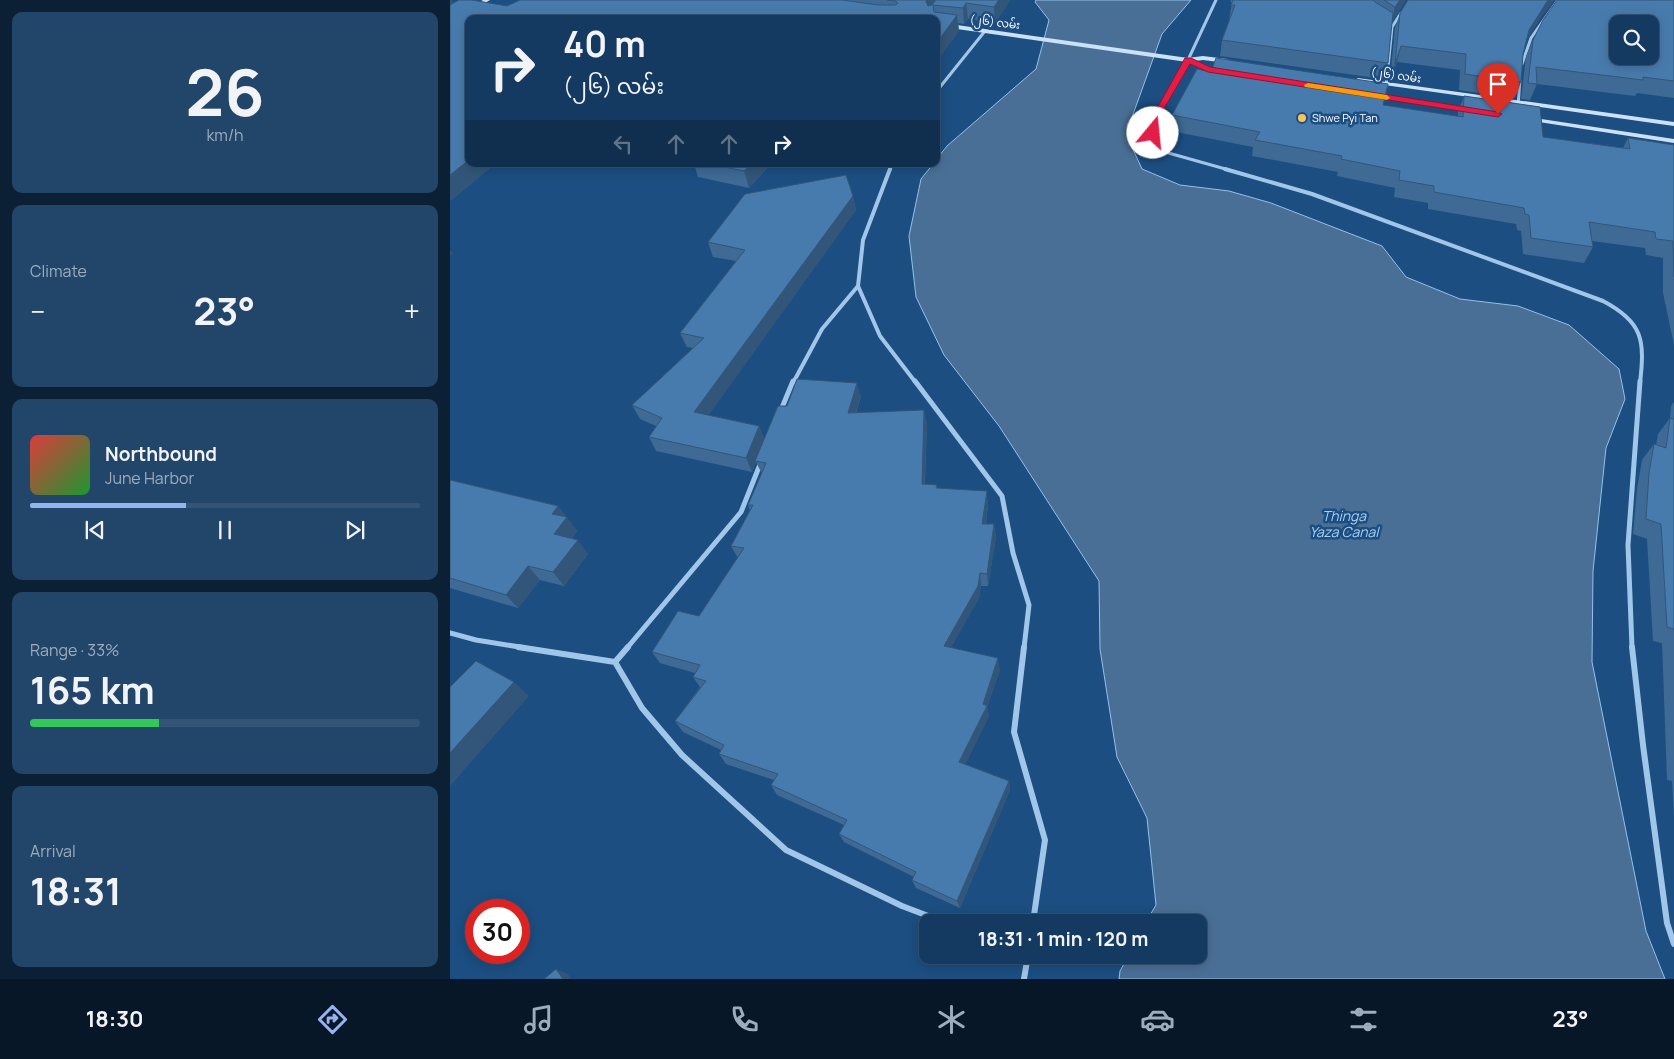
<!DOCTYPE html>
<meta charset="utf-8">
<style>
body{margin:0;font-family:Manrope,"Noto Sans Myanmar",sans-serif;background:#22456a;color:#f1f3f6;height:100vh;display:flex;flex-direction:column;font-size:19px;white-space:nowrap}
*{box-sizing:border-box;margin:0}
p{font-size:16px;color:#9dadbd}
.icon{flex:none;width:28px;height:28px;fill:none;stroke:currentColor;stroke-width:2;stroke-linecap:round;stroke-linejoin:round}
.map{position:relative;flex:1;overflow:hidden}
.drawer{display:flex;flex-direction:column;gap:12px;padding:12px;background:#0c2035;width:450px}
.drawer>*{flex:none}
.banner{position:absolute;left:15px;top:15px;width:475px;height:152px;border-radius:10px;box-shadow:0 2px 12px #0003,0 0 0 1px #345476;background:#153a61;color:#f1f3f6;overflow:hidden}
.controls{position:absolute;left:1159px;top:15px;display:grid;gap:10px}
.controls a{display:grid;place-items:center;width:50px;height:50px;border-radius:10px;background:#153a61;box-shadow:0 2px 12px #0003,0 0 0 1px #345476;font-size:25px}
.speed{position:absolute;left:15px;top:899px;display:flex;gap:10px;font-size:25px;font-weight:700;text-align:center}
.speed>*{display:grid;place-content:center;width:65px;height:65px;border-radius:50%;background:#153a61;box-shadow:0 2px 12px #0003,0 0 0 1px #345476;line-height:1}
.speed .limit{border:8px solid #d22;background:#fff;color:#111}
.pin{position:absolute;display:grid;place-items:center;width:42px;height:42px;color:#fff;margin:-51px -21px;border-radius:50% 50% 50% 0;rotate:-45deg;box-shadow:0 0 5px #0007}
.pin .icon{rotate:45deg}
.me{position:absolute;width:55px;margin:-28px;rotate:17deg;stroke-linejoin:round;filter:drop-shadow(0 0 4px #0008)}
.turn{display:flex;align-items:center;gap:18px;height:105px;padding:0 15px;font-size:22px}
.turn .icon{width:65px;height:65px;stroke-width:2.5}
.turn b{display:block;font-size:35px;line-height:42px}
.lanes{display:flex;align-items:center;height:48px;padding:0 15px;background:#0003;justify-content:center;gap:25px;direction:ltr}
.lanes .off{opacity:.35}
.big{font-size:38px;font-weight:700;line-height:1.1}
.drawer .tile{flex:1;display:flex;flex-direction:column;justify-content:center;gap:8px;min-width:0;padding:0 18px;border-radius:10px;background:#22456a}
.drawer .dial{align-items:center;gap:0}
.dial b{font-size:65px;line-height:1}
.song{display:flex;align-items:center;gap:15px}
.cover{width:60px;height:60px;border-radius:8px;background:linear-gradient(135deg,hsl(0 70% 55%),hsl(130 70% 35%))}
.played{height:5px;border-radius:2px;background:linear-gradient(90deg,#95b2f1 40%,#345476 40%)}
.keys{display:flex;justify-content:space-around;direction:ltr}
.heat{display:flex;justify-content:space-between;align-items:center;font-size:28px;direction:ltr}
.charge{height:8px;border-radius:4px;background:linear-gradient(90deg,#34c759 33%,#345476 0)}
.trip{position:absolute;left:469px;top:914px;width:288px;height:50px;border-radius:10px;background:#153a61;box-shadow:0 2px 12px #0003,0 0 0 1px #345476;font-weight:700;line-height:50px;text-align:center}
.menu{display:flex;height:80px;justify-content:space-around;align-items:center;background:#081727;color:#9dadbd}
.menu .icon{width:35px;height:35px}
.menu .on{color:#95b2f1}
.menu b{font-size:22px;color:#f1f3f6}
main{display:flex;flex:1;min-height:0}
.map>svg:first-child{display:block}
.water{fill:#4a6f96;stroke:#93c1ec}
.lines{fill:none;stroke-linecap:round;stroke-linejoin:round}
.street-far3{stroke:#a0c6ea;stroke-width:3}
.street-far2{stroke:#a0c6ea;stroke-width:4}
.street-far1{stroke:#a0c6ea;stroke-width:5}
.street{stroke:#a0c6ea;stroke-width:6}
.secondary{fill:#cbe1f7;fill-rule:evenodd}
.wall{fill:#3e6a95}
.shaded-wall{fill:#325679}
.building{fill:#487bad;stroke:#325679;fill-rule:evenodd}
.route{fill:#e11d48;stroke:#92132f}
.slow{fill:#f59e0b}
.poi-dot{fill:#fbc55d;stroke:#1c4e81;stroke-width:2}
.labels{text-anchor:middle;stroke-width:5;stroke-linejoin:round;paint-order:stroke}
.far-street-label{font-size:11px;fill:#fff;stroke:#1c4e81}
.far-poi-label{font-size:11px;fill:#fff;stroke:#1c4e81;text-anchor:start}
.water-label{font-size:14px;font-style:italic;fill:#abcff2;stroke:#1c4e81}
</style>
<main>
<section class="drawer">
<div class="tile dial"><b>26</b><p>km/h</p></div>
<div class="tile"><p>Climate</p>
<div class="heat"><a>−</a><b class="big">23°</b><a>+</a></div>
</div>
<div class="tile">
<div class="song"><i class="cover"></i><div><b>Northbound</b><p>June Harbor</p></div></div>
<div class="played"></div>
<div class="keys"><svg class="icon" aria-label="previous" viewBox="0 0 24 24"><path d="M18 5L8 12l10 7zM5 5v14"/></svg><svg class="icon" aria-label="pause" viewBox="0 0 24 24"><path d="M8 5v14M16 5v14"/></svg><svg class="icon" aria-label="next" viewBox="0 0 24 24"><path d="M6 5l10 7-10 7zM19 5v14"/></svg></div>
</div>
<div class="tile"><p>Range · 33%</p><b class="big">165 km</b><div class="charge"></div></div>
<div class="tile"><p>Arrival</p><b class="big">18:31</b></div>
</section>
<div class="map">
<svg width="1224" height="979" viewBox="0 0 1224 979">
<rect width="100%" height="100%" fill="#1c4e81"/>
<path class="water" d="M586 0H741L712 34 681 120V145L692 169 730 185 779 191 821 203 932 246 956 277 1010 299 1068 306 1119 325 1169 369 1175 399 1156 448 1143 571 1142 662 1196 931 1215 979H669L670 971 679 955H748V922H696L706 905 697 818 667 757 650 649 649 581 549 426 494 355 466 297 459 236 471 179 483 164H486V160L497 146 586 69 599 20 585 2Z"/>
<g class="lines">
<path class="street-far3" d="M766 0 738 60 705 119 703 133 706 145 715 152 779 170
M936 24 942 27 936 87
M942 27 951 13
M1072 64 1081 38 1108 0
M486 92 535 31
M1068 106 1070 80
M440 170 442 164"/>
<path class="street-far2" d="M440 169 413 240 408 286 430 336 466 383
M775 169 862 194 1153 301C1193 322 1195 340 1190 383
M343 383 372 329 408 286"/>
<path class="street-far1" d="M465 381 552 496 563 553 579 605 574 648
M331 410 343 381
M0 633 26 640 76 648
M177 648 291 512 311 462
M1182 648 1178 545 1190 381"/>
<path class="street" d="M68 647 165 662 178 647
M574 647 564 732 595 840 583 922
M1182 647 1193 745 1217 923 1224 944
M165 662 192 708 232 755 336 850 452 906 494 922
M574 979 578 955"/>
<path class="secondary" d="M33 0H40L0 24V19Z
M486 22 738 58 753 56 777 59 780 61 777 63 753 60 745 61 760 67 777 71V73L775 74 756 70 737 62 486 26Z
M908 78 1224 122V126L906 81 905 80Z
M922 93 1022 108 1025 110 1022 112 920 96 919 95Z
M1078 117 1224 139V143L1076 120 1075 119Z"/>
</g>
<path class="wall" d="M0 0 4 3 57 6 79 0H560L545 23 518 19 514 24 508 23 509 31 486 62V19H19L45 164 0 201Z
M781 0H956L942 21 938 63 933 79 770 56 772 40 780 20H779L782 2H780Z
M958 0H1104L1090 18 1076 40 1073 54 1071 82 1065 98 1009 90 1010 70 947 62 940 80 945 28 950 13Z
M1224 0V98L1187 93 1185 96 1087 84 1080 100 1071 99 1076 56 1083 40Z
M1014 96 1093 137 1173 148 1178 138 1224 145V345L1213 293V258L1196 255 1195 248 1142 241 1143 247 1134 263 1073 254 1071 231 1067 230 1066 224 978 209V203L944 197 945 188 887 176 888 172 802 156 803 147 721 131 722 115 933 105 1008 117V112Z
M244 164H321L299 188 248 177Z
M403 196 406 210 258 415 309 426 314 439 337 406 411 397 406 413 477 423 475 484 487 485V488L538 504 536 524H544L546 537 538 586H531L529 598 501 647 550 670 537 707 539 716 515 764 559 781 560 790 510 908 466 888 462 880 464 877 394 842 389 834 394 825 327 795 321 785 324 780 276 764 269 754 271 750 233 732 225 721 250 687 243 677 245 673 210 663 202 652 249 616 288 558 281 546 300 510 298 505 312 474 306 462 302 472 206 451 199 437 206 426 190 419 182 405 243 348 237 347 230 333 286 261 263 257 258 242Z
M1224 402V818L1222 781 1217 780 1212 643 1203 641 1197 539 1183 534 1187 489 1192 460 1204 444 1206 445 1208 434 1220 418 1221 406Z
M0 480 108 506 127 531 122 538 138 554 114 586 90 580 68 608 0 588Z"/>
<path class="shaded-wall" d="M0 0H2L8 12 0 17Z
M477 0H490L483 5 478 18 476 2Z
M549 0H560L545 23 544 7Z
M950 0H956L941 22 945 7Z
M1098 0H1104L1090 18 1073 46 1079 30Z
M516 3 518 19 514 24 513 8Z
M507 15 509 31 486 62V44Z
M951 46 947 62 940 80 945 64Z
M19 160V164H45L0 201V175Z
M301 164H321L299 188 294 171Z
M403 196 406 210 251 426 244 412Z
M0 250 3 254 0 256Z
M407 383 411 397 401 426 398 413Z
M474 410 477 423 474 497 472 484Z
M309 426 315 440 305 461 306 462 302 472 296 458Z
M537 491 538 504 534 536 532 524Z
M108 506 127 531 114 548 104 534 102 514Z
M544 524 546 537 538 586 537 574Z
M128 540 138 554 114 586 103 572Z
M78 566 90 580 68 608 56 595Z
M530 573 531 586 529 598 496 657 494 646Z
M548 658 550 670 537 707 539 716 512 772 509 762 533 704Z
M64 682 79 696 0 786V753Z
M559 781 560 790 510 908 507 901Z
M106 969 118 974 121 979H113Z"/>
<path class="building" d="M9 0H22L57 6 70 0H392L428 5H446L448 3 446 1 437 0H477L476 2 478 6 482 5 486 0H549L544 7 516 3 513 8 483 5 484 12 507 15 486 44V19H19V160L0 175V5Z
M783 0H923L925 2 943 13 938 63 772 40 785 5H781Z
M934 0H950L945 7Z
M958 0H1098L1079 30 1073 54 1071 82 1015 74 1016 54 951 46 945 64 950 13Z
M1107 0H1224V81L1193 77V80L1086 67 1087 84 1078 83 1083 40 1093 20ZM1168 24H1200V56H1168Z
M766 58 938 84 933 105 1013 117 1014 96 1090 107 1093 137 1180 149 1178 138 1224 145V277L1223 241 1206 239 1205 232 1139 222 1143 247 1081 238 1079 215 1075 214 1074 208 984 192V186L949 180 950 171 891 159 892 156 805 140 810 132 722 115 747 69 761 72Z
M259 164H301L294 171Z
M396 175 403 196 244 412 309 426 296 458 199 437 212 418 182 405 254 338 230 333 295 250 258 242 295 194Z
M347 379 407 383 398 413 474 410 472 484 487 485 486 488 537 491 532 524H544L537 574 530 573 528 586 494 646 548 658 533 704 537 706 509 762 559 781 507 901 462 880 466 872 389 834 397 820 321 785 328 774 269 754 274 745 225 721 256 681 243 677 250 665 202 652 228 611 249 616 294 548 281 546 303 505H298L316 463 305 461 328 406H337Z
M1220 418 1224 419V629L1217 627 1211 524 1196 519 1199 473 1204 444 1216 448Z
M0 480 108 506 102 514 117 517 104 534 128 540 103 572 78 566 56 595 0 578Z
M26 661 64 682 0 753V687Z
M106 969 113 979H94Z"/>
<path class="route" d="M735 58H741L760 67 1048 112 1052 114 1048 117 758 72 740 64 708 119 707 133 700 135 701 119Z"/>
<path class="slow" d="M858 83 937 95 940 98 937 100 855 87 854 85Z"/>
<circle class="poi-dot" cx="852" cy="118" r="5"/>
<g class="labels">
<g class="far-street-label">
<text transform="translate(545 22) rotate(7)" y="4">(၂၆) လမ်း</text>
<text transform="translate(946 75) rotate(8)" y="4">(၂၆) လမ်း</text>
</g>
<g class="far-poi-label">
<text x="862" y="122">Shwe Pyi Tan</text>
</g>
<g class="water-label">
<text x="894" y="521">Thinga<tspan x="894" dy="16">Yaza Canal</tspan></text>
</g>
</g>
</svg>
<div class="controls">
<a><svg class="icon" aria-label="search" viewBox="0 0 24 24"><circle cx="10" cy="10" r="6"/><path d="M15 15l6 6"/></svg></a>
</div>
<div class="speed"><div class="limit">30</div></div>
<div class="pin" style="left:1048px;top:114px;background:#d93025"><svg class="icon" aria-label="arrive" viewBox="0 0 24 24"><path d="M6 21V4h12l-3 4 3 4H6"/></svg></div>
<svg class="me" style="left:703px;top:133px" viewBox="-20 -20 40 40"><circle r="19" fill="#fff"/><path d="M0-13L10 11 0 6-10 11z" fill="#e11d48"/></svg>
<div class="trip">18:31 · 1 min · 120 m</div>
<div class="banner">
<div class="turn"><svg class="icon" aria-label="right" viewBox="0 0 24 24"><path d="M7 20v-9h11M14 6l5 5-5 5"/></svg><div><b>40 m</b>(၂၆) လမ်း</div></div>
<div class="lanes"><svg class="icon off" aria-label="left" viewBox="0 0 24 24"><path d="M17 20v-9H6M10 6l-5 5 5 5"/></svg><svg class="icon off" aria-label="ahead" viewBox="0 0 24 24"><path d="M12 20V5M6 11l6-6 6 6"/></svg><svg class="icon off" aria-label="ahead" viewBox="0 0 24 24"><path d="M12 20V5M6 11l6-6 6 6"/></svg><svg class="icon" aria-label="right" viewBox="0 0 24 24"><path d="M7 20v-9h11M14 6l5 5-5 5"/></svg></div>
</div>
</div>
</main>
<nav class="menu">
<b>18:30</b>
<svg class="icon on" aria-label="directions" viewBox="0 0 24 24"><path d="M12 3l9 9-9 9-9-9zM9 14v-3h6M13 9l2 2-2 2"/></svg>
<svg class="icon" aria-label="music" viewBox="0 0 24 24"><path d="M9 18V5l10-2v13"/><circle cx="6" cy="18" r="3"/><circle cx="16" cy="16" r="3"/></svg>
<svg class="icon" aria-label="phone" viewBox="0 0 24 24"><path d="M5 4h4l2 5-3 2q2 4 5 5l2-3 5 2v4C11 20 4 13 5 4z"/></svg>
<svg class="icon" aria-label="climate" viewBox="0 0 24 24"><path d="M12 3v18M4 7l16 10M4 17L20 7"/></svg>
<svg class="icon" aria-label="car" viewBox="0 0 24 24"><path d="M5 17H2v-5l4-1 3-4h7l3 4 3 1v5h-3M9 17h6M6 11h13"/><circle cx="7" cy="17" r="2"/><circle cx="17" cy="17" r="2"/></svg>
<svg class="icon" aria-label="filters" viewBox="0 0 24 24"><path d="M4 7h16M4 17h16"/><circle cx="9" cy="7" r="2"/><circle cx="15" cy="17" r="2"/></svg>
<b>23°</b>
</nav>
